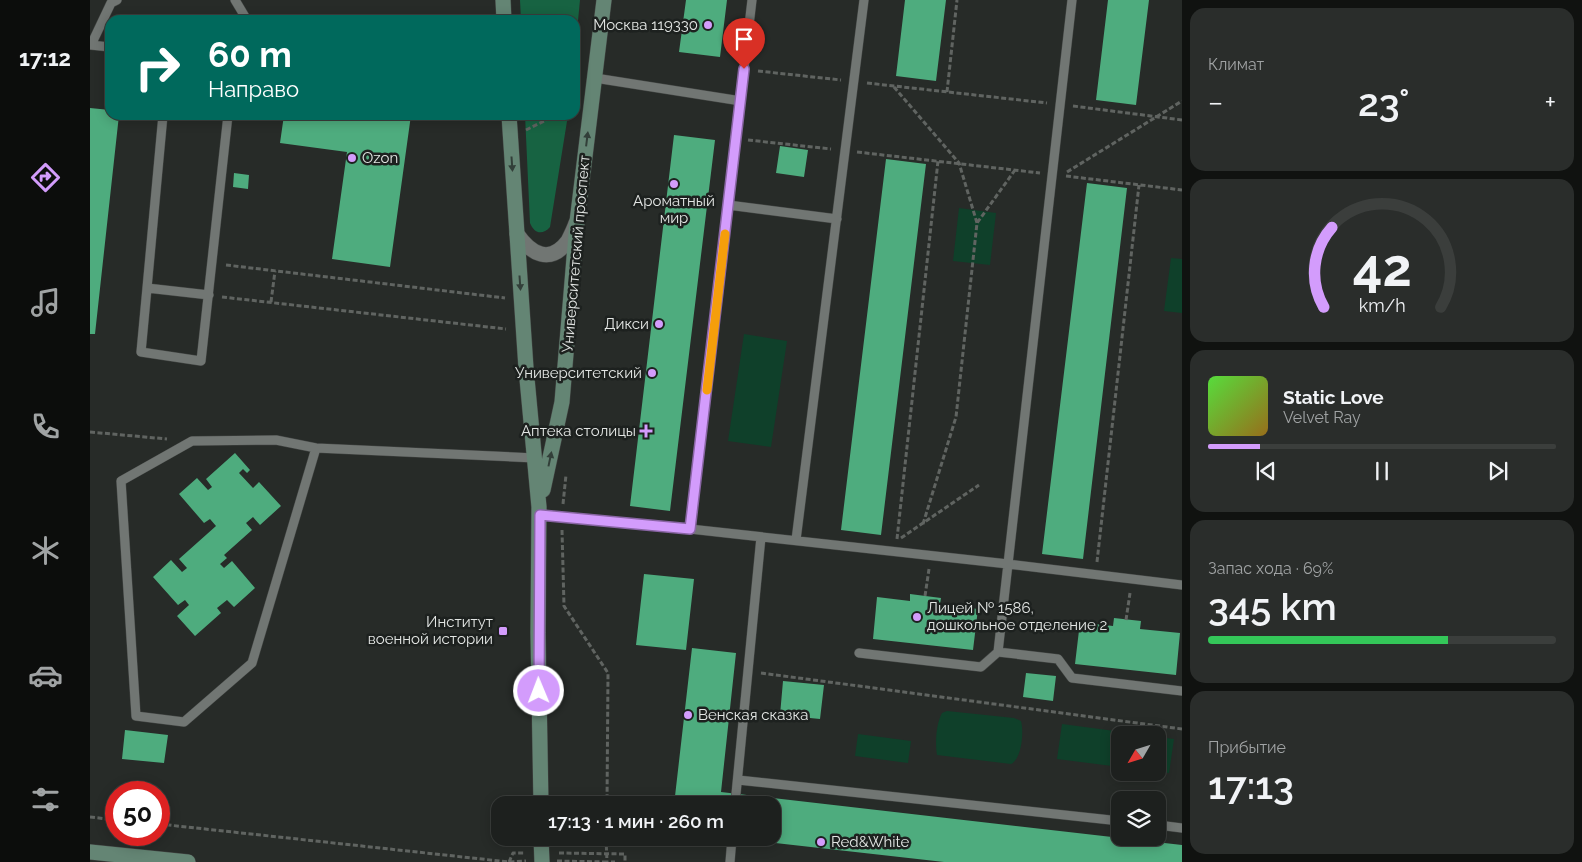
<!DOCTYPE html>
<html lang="ru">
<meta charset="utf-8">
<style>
body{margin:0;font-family:Raleway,sans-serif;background:#2a2d2b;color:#f1f3f6;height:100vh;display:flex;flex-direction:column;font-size:19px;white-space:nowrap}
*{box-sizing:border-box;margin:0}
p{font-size:16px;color:#a0a3a4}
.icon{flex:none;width:28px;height:28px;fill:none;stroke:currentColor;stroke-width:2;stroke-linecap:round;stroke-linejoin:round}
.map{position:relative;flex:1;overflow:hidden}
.drawer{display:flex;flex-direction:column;gap:8px;padding:8px;background:#101210;width:400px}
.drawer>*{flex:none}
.hud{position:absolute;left:15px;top:15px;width:475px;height:105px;border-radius:15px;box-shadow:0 2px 12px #0003,0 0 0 1px #3b3e3c;background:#00695c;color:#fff;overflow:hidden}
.needle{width:32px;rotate:231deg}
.buttons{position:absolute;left:1021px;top:726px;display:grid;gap:10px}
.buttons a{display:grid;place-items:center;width:55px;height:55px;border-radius:10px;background:#1d201e;box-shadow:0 2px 12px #0003,0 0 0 1px #3b3e3c;font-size:25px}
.speed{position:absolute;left:15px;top:781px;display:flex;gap:10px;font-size:25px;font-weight:700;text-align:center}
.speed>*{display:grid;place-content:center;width:65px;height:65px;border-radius:50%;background:#1d201e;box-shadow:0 2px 12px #0003,0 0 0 1px #3b3e3c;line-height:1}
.speed .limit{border:8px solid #d22;background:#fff;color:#111}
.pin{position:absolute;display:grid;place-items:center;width:42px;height:42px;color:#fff;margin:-51px -21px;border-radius:50% 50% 50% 0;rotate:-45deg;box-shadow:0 0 5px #0007}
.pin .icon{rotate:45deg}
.me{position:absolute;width:55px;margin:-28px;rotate:359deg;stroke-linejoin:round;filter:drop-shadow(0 0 4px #0008)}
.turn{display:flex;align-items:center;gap:18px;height:105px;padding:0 20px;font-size:22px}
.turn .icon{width:65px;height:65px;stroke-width:2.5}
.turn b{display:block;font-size:35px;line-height:42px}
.big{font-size:38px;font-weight:600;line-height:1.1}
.drawer .card{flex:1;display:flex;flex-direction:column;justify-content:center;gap:8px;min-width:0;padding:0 18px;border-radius:15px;background:#2a2d2b}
.drawer .dial{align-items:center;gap:0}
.dial svg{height:130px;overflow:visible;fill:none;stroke:#3b3e3c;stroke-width:7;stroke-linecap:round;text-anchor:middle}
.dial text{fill:#f1f3f6;stroke:none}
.song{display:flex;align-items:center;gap:15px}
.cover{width:60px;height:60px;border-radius:8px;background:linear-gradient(135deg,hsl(110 70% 55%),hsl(40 70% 35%))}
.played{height:5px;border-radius:2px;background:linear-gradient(90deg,#d39cfc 15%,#3b3e3c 15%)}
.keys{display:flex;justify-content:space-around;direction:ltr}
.heat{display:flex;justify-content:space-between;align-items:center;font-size:28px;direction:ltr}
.charge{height:8px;border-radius:4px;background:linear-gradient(90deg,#34c759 69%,#3b3e3c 0)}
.trip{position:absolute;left:401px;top:796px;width:290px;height:50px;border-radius:15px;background:#1d201e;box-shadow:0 2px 12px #0003,0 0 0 1px #3b3e3c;font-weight:600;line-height:50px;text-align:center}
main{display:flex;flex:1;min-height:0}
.tabs{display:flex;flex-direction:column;width:90px;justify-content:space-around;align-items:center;background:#0c0d0c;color:#a0a3a4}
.tabs .icon{width:35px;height:35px}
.tabs .current{color:#d39cfc}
.tabs b{font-size:22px;color:#f1f3f6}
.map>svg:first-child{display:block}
.green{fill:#0f402a}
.forest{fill:#176342}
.building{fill:#4eac7e}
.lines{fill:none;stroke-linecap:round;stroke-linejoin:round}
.service-casing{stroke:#434644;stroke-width:10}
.minor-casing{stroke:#434644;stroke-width:16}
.secondary-casing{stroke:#434644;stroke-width:16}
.path{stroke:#606461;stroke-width:3;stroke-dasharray:5 2.5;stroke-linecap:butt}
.service{stroke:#717673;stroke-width:9}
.minor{stroke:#717673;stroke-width:15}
.secondary{stroke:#648574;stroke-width:15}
.oneway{fill:#323f39}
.route-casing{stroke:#8965a4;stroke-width:12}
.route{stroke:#d39cfc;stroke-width:9}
.slow{stroke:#f59e0b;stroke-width:9}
.poi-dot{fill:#d39cfc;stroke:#1d211f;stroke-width:2}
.labels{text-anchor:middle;stroke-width:5;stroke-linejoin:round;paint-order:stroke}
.poi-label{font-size:15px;fill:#e3e6e4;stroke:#1d211f;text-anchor:end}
.street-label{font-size:15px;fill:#e3e6e4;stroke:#1d211f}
</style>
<main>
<nav class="tabs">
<b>17:12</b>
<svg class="icon current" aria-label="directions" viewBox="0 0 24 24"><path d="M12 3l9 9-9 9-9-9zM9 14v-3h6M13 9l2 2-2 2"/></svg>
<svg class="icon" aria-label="music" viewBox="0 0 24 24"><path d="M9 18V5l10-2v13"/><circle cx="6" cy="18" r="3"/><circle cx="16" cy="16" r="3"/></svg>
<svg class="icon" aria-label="phone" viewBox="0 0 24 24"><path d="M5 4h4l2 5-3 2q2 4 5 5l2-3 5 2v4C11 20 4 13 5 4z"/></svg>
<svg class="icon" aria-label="climate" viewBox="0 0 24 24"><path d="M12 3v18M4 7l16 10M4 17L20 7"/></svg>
<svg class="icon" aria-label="car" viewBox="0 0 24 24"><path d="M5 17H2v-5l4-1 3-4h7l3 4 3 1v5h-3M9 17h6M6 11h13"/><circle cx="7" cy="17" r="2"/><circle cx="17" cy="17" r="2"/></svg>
<svg class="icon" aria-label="filters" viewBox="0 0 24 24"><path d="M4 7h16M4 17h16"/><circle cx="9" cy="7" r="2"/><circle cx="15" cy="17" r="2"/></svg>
</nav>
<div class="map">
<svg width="1092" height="862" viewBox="0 0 1092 862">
<rect width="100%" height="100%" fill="#272b28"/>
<path class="green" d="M869 208 906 213 900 265 863 261Z
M1081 258 1092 259V313L1074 311Z
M654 334 697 341 681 447 638 441Z
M857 711 924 718 931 721C934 731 932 759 921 764L847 755C845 743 846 724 852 713Z
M972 724 1055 735H1030V767L967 759Z
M768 734 821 741 818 763 765 756Z
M1068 737 1084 739 1079 773 1068 772Z"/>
<path class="forest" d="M430 0H490L485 52V20H431Z
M435 115H478L460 227C452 236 444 233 440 223Z"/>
<path class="building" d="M596 0H637L630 57 589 52Z
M815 0H856L846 81 806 76Z
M1018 0H1059L1046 105 1006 100Z
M0 108 20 110V115H29L5 334H0Z
M194 115H321L300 267 242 259 257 152 190 143Z
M584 135 625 140 580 511 540 506Z
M690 146 718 150 714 177 686 173Z
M796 159 836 164 791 535 751 530Z
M144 173 159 175 158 189 143 187Z
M997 183 1037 188 993 559 952 554Z
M145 453 160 470 157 473 153 469 149 473 163 488 169 482 191 506 170 525 163 517 156 523 162 530 134 555 137 558 130 564 134 568 142 561 165 588 144 607 137 600 127 608 131 613 105 636 87 616 99 605 95 600 88 605 63 577 81 560 92 572 97 568 89 559 126 526 120 519 114 523 89 494 107 478 118 490 122 487 116 479Z
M554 574 604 579 596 650 546 645Z
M820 594 851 598 850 604 888 609 883 650 783 639 787 597 820 601Z
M1024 618 1051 621 1050 629 1090 633 1086 675 985 664 990 622 1023 626Z
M602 648 646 653 631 792 1092 845V862H854L650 839 682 838V805H584Z
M936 673 966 676 963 701 933 697Z
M693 681 734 685 730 719 690 715Z
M35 730 78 735 74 763 32 759Z"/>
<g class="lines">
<defs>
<path id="service" d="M145 0 157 20
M0 45 20 47
M1 45 21 3 27 0
M505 78 651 101
M73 115 57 288 119 295
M638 205 747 219
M57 288 51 352 111 361 138 115
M226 448 162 663 94 722 46 716 31 481 102 441 186 440 226 448 445 458
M450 515 600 529 918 564 1092 585
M600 529 662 0
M706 540 774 0
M908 652 968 659 982 678 1092 691
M769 653 891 667 908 652 982 0
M648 780 1030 821
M646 794 671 537
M1068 825 1092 828
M640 862 642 838"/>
<path id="minor" d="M427 234C441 254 460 265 478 241 481 235 484 229 486 223"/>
<path id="secondary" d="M413 0 414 20
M419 115 436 368 449 507 448 633 451 805
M453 490 472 402 487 222 514 0
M451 838 452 862
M0 852 98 862"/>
</defs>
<use href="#service" class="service-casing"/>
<use href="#minor" class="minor-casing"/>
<use href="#secondary" class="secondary-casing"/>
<path class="path" d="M668 71 751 80
M777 83 957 103
M804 87 869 163 887 223
M857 92 867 0
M983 106 1092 120
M436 130 466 115
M658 140 741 149
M767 152 950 173
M977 172 1092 101
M976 176 1092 190
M136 265 415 298
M132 297 416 329
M181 302 185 271
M0 432 77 439
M473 504 476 475
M833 524 866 417 887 223 925 170
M472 530 474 606 518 673 517 805
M811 538 889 485
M807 539 848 161
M1007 562 1049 185
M835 596 839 569
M1036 620 1040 593
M671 673 1092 729
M0 817 26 820
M69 824 419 862 436 861
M516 838 517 862
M469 853 535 854V862
M467 861 516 862
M419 862 423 853H435
M521 862H525"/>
<use href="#service" class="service"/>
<use href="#minor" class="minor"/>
<use href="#secondary" class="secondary"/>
</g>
<defs><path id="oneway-solid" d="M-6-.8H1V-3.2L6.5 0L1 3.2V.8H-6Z" transform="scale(1.25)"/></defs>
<g class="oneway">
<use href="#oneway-solid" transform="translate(497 139) rotate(-83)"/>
<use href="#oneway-solid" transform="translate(422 164) rotate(86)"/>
<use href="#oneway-solid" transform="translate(430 283) rotate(86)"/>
<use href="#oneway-solid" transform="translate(460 459) rotate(-78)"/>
</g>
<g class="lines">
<defs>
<path id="route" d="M449 691 450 515 600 529 654 69"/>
</defs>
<use href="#route" class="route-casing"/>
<use href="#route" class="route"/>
<path class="slow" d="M617 390 635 234"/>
</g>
<g class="poi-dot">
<circle cx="618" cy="25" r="5"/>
<circle cx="262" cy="158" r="5"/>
<circle cx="584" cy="184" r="5"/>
<circle cx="569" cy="324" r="5"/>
<circle cx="562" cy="373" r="5"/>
<path d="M553.5 423.5h5v5h5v5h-5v5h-5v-5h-5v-5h5z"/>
<circle cx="827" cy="617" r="5"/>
<rect x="408" y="626" width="10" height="10" rx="2.5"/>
<circle cx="598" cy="715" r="5"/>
<circle cx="731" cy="842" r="5"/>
</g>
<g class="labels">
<g class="poi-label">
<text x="608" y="30">Москва 119330</text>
<text x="272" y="163" text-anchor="start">Ozon</text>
<text x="584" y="206" text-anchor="middle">Ароматный<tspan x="584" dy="17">мир</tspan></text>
<text x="559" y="329">Дикси</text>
<text x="552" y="378">Университетский</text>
<text x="546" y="436">Аптека столицы</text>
<text x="837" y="613" text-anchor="start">Лицей № 1586,<tspan x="837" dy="17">дошкольное отделение 2</tspan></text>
<text x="403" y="627">Институт<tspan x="403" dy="17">военной истории</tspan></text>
<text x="608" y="720" text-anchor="start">Венская сказка</text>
<text x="741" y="847" text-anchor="start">Red&amp;White</text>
</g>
<g class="street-label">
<text transform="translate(486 254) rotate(-85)" y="5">Университетский проспект</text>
</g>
</g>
</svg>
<div class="buttons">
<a><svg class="needle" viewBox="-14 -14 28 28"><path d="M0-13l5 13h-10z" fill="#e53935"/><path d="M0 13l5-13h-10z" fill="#a0a3a4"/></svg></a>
<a><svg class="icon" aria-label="layers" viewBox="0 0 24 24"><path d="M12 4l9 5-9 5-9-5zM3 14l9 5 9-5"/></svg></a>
</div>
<div class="speed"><div class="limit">50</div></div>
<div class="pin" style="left:654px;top:69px;background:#d93025"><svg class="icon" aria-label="arrive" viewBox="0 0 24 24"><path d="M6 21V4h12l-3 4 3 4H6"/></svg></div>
<svg class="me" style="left:449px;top:691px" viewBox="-20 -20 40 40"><circle r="17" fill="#d39cfc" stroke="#fff" stroke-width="3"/><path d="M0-11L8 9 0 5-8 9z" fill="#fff"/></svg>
<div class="trip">17:13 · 1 мин · 260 m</div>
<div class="hud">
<div class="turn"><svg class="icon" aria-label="right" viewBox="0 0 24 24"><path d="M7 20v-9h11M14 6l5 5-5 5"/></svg><div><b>60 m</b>Направо</div></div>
</div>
</div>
<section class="drawer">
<div class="card"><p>Климат</p>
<div class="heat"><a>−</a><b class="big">23°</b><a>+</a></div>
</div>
<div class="card dial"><svg viewBox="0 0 100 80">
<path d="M14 69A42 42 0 1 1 86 69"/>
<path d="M14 69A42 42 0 0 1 19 20" stroke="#d39cfc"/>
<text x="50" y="56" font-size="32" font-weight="700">42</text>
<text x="50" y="72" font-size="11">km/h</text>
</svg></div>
<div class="card">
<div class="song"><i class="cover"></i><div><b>Static Love</b><p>Velvet Ray</p></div></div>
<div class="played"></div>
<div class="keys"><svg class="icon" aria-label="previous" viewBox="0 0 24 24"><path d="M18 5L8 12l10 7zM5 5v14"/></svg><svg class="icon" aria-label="pause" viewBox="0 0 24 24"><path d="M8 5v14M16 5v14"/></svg><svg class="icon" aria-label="next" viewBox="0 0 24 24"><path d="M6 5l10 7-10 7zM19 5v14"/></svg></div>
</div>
<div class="card"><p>Запас хода · 69%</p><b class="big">345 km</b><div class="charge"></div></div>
<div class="card"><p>Прибытие</p><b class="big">17:13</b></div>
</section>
</main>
